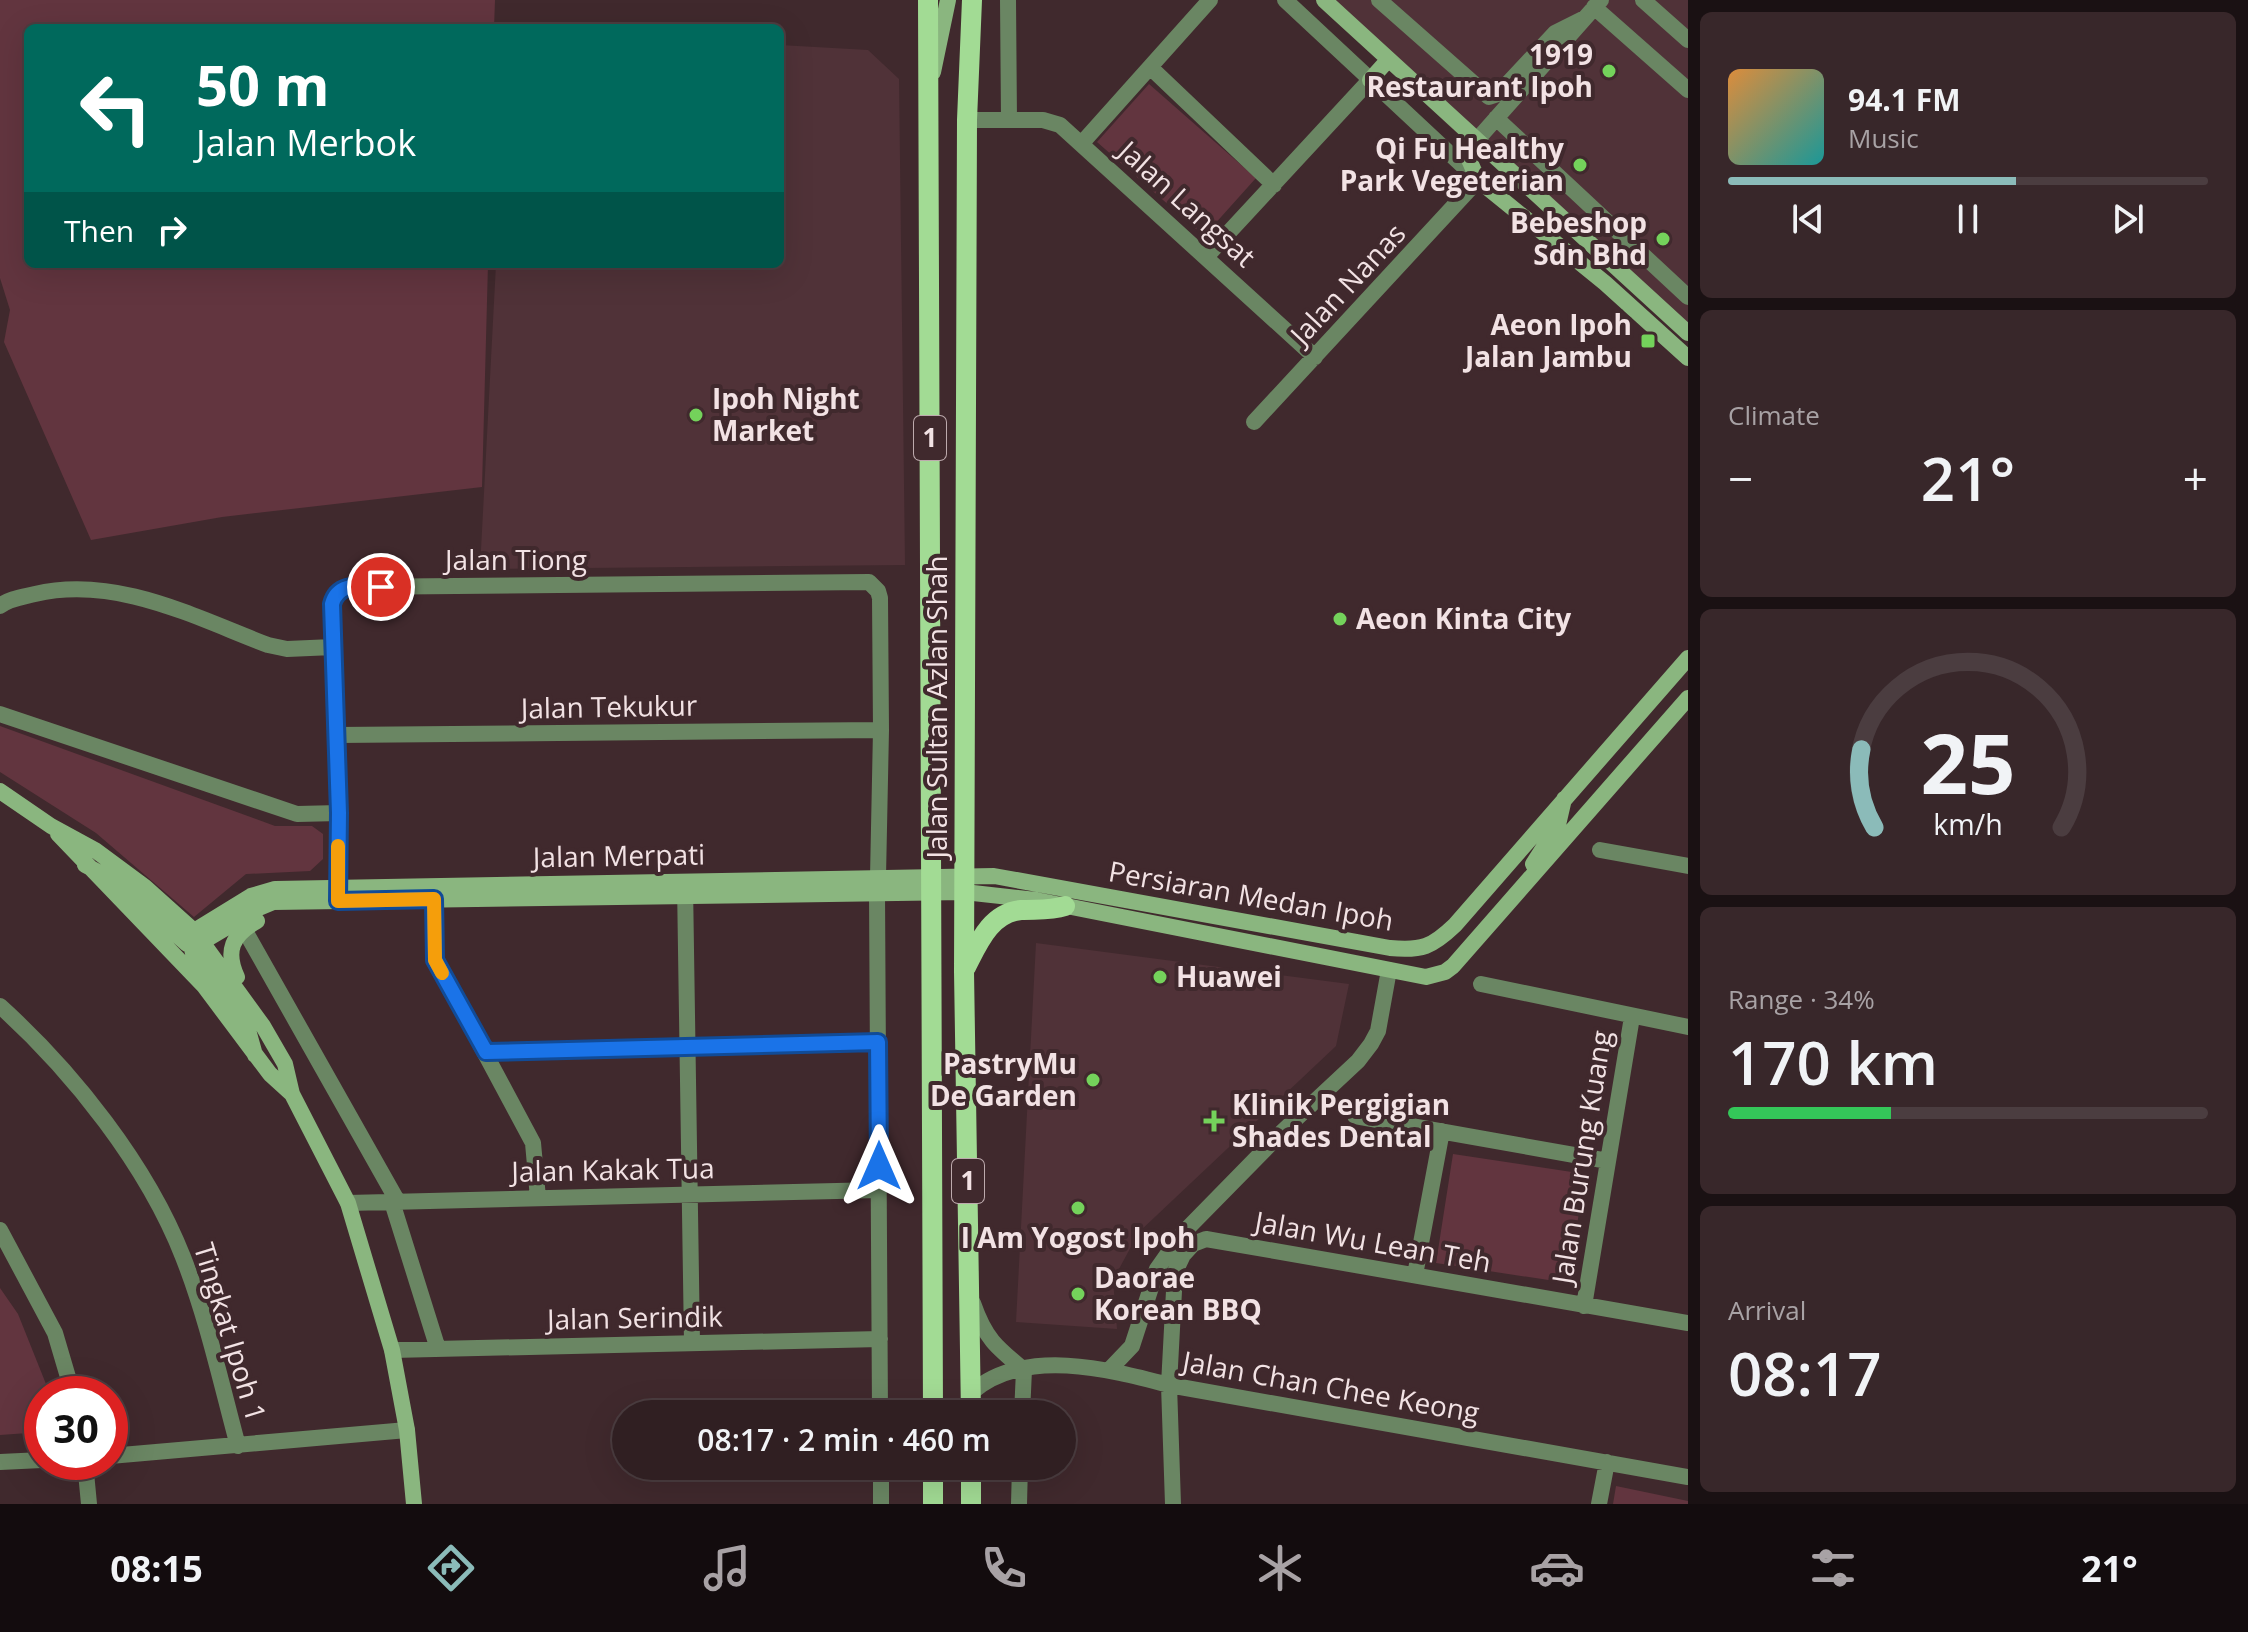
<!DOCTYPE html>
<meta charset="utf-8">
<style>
body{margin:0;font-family:"Open Sans",sans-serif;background:#38272a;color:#f1f3f6;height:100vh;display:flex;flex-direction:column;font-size:30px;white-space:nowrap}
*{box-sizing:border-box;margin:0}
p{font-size:26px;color:#a8a2a5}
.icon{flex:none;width:44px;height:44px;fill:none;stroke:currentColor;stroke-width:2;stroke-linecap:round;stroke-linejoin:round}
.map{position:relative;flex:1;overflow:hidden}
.panel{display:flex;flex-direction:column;gap:12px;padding:12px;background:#1a1113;width:560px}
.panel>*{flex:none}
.banner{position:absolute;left:24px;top:24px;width:760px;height:244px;border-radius:12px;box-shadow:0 8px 32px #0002,0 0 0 2px #4b3d40;background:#00695c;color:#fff;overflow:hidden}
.speed{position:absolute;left:24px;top:1376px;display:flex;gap:16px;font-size:40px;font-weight:700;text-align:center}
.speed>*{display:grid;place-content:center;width:104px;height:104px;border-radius:50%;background:#301f22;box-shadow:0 8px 32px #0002,0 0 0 2px #4b3d40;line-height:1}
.speed .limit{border:12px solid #d22;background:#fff;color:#111}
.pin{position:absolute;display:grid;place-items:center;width:68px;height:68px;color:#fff;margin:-34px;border:4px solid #fff;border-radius:50%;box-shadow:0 2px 8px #0007}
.me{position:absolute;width:88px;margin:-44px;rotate:0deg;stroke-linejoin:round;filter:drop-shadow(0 0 6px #0008)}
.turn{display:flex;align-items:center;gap:28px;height:168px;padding:0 40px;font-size:36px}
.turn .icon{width:104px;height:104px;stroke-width:2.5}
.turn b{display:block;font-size:56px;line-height:68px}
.then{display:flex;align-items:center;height:76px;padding:0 40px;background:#0003;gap:16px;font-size:30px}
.big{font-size:60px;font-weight:600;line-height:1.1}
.panel .card{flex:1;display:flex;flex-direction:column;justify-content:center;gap:12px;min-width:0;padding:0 28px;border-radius:12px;background:#38272a}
.panel .dial{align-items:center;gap:0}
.dial svg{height:208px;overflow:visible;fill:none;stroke:#4b3d40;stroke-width:7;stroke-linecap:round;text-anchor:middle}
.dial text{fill:#f1f3f6;stroke:none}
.song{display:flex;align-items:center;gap:24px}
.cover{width:96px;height:96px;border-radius:12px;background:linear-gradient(135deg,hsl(30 70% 55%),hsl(180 70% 35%))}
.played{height:8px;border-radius:4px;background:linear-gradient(90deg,#8bbbb9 60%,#4b3d40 60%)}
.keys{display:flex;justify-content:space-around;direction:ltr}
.heat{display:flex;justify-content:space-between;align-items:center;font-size:44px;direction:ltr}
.charge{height:12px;border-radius:6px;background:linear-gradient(90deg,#34c759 34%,#4b3d40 0)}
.trip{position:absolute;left:612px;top:1400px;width:464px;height:80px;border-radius:40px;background:#301f22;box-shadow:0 8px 32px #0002,0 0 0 2px #4b3d40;font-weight:600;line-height:80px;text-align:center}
.menu{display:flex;height:128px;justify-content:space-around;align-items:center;background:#130c0e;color:#a8a2a5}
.menu .icon{width:56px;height:56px}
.menu .current{color:#8bbbb9}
.menu b{font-size:36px;color:#f1f3f6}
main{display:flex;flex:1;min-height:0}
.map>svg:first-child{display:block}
.built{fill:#503238}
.green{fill:#62353f}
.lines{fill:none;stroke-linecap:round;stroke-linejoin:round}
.street{stroke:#6a8663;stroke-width:16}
.secondary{stroke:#8ab67f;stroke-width:16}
.primary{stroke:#a2db94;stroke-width:20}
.route-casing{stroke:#114b97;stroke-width:20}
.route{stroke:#1a73e8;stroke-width:14}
.slow{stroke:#f59e0b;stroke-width:14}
.poi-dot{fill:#74d25b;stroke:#40292d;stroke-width:3}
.labels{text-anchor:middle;stroke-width:8;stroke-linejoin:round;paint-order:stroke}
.shield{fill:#40292d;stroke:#bdaaad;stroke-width:2}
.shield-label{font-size:26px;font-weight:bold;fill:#f2e2e4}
.poi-label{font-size:28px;font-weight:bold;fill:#f2e2e4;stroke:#40292d;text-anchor:end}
.street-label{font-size:28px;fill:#f2e2e4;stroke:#40292d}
</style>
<main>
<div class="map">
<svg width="1688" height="1504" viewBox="0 0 1688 1504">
<rect width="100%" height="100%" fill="#40292d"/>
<path class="built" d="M1323 0H1688V335L1449 126Z
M780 45 868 50 899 79 905 565 480 569 496 264H780Z
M1036 943 1349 984 1336 1046 1139 1232 1113 1280 1117 1329 1016 1322Z"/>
<path class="green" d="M0 0H495L494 28H28V264H488L482 487 222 517 91 540 4 342 10 310 0 278Z
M1149 84 1256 178 1204 236 1097 142Z
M0 726 275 826H312L323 834V859L310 871 246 874 194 917 96 833 0 772Z
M1453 1154 1585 1174 1568 1283 1436 1263Z
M0 1288 18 1314 50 1394H42V1432L0 1435Z
M1616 1486 1688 1501V1504H1613Z"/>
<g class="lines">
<path class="street" d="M1008 0 1009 120
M1379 0 1489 97 1498 94 1555 33 1585 18
M1643 0 1688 40
M1594 7 1688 90
M1150 67 1274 185
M1496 118 1688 297
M967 120H1043L1060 125 1315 357
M1476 141 1601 0
M1082 143 1210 0
M1206 257 1370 80
M1254 422 1478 180 1285 0
M0 606C10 598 23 597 35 594 116 575 194 617 268 645L287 649 333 647
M0 714 297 814 339 813
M337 735 881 730
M1600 850 1688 866
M685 884 692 1343
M433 889 435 960 533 1143 538 1198
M877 892 880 1414
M338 901 339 813 332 604 337 592 349 587 869 582 878 591 880 598 881 730 878 877
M244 929 398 1202
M1481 984 1688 1027
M0 1006C73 1072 147 1165 183 1257 207 1318 221 1383 238 1446
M486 1052 878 1042
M1355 1116 1608 1161
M392 1202 438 1349
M348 1203 879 1190
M0 1230 55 1333 73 1394
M1415 1275 1442 1131
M973 1303C985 1338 996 1347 1024 1370
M1584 1306 1632 1017
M392 1350 880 1339
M1110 1369 1132 1346 1157 1269 1181 1235 1283 1131 1358 1061 1371 1044 1378 1031 1389 970
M972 1392C1024 1347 1108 1369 1169 1385L1688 1477
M1022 1414 1024 1370
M110 1456 407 1430
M0 1462 42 1460
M85 1462 89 1504
M881 1466V1504
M1019 1504 1020 1466
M1173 1504 1169 1385 1175 1272 1183 1255 1193 1244 1206 1239 1688 1323
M1599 1504 1607 1462"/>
<path class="secondary" d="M1324 0 1688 333
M933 72 948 0
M1370 80 1388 60
M1476 141 1467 155 1478 180 1605 283 1688 358
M0 791 51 826 95 850 145 887 194 931 263 1026 285 1064 292 1094 348 1203 392 1350 407 1430 414 1504
M58 834 204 986 270 1074 292 1094
M1533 864 1558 825 1564 799
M85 865 119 883 187 944 204 941 261 907 273 902 964 892 1036 900 1426 977 1445 972 1453 966 1688 698
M237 977C225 951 232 935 257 921
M255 1055 248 1030 237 1009 194 957 192 949 194 931 251 896 275 889 994 876 1390 948C1422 951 1432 947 1455 925L1688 658"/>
<path class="primary" d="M928 0 933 1414
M966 967C978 944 990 913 1021 910 1036 909 1050 911 1065 906
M971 1414 964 971 967 120 972 0
M933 1466V1504
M971 1504V1466"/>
</g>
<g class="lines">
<defs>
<path id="route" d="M381 587C362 587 338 581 332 604L339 813 338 901 434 899 435 960 486 1052 878 1042 879 1166"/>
</defs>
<use href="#route" class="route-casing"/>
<use href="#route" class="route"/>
<path class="slow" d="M338 846V901L434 899 435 960 442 973"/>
</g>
<g class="poi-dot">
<circle cx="1609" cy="71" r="8"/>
<circle cx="1580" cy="165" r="8"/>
<circle cx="1663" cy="239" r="8"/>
<rect x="1640" y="333" width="16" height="16" rx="4"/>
<circle cx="696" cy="415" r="8"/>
<circle cx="1340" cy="619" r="8"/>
<circle cx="1160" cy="977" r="8"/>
<circle cx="1093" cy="1080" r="8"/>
<path d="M1210 1109h8v8h8v8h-8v8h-8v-8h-8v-8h8z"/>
<circle cx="1078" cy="1208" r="8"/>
<circle cx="1078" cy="1294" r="8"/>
</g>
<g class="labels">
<g class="shield">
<rect x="914" y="416" width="32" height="44" rx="6"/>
<rect x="952" y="1159" width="32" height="44" rx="6"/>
</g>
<g class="shield-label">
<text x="930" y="447">1</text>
<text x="968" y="1190">1</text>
</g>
<g class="poi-label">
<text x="1593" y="65">1919<tspan x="1593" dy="32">Restaurant Ipoh</tspan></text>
<text x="1564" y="159">Qi Fu Healthy<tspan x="1564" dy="32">Park Vegeterian</tspan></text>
<text x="1647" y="233">Bebeshop<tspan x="1647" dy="32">Sdn Bhd</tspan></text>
<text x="1632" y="335">Aeon Ipoh<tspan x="1632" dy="32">Jalan Jambu</tspan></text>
<text x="712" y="409" text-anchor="start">Ipoh Night<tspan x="712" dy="32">Market</tspan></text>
<text x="1356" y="629" text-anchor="start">Aeon Kinta City</text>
<text x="1176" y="987" text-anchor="start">Huawei</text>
<text x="1077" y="1074">PastryMu<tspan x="1077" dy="32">De Garden</tspan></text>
<text x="1232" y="1115" text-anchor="start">Klinik Pergigian<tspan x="1232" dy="32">Shades Dental</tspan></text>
<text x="1078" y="1248" text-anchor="middle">I Am Yogost Ipoh</text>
<text x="1094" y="1288" text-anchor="start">Daorae<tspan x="1094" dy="32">Korean BBQ</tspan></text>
</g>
<g class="street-label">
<text transform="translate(1187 204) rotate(42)" y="10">Jalan Langsat</text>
<text transform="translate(1348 284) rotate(-47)" y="10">Jalan Nanas</text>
<text x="516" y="570">Jalan Tiong</text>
<text transform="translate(609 707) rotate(-1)" y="10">Jalan Tekukur</text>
<text transform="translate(937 707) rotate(-90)" y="10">Jalan Sultan Azlan Shah</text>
<text transform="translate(619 856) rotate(-1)" y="10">Jalan Merpati</text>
<text transform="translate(1251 896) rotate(10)" y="10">Persiaran Medan Ipoh</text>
<text transform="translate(1582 1157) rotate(-81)" y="10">Jalan Burung Kuang</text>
<text transform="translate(613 1170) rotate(-1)" y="10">Jalan Kakak Tua</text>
<text transform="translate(1373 1242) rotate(10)" y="10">Jalan Wu Lean Teh</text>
<text transform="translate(635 1318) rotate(-1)" y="10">Jalan Serindik</text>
<text transform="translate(230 1332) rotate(73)" y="10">Tingkat Ipoh 1</text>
<text transform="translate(1331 1387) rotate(10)" y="10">Jalan Chan Chee Keong</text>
</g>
</g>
</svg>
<div class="speed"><div class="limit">30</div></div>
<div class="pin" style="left:381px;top:587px;background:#d93025"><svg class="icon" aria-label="arrive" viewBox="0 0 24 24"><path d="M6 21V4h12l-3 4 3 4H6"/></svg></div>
<svg class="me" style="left:879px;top:1166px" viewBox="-20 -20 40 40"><path d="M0-17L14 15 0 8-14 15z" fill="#1a73e8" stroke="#fff" stroke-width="4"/></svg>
<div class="trip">08:17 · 2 min · 460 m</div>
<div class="banner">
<div class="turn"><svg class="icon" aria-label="left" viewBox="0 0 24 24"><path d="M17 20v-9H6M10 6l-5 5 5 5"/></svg><div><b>50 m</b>Jalan Merbok</div></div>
<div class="then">Then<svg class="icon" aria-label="right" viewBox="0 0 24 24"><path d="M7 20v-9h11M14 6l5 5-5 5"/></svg></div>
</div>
</div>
<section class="panel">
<div class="card">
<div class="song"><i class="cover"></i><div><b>94.1 FM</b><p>Music</p></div></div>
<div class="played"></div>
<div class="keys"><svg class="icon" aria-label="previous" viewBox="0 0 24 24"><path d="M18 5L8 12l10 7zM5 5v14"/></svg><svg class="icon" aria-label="pause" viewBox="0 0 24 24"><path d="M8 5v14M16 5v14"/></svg><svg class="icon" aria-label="next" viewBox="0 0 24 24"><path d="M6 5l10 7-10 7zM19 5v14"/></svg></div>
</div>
<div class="card"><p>Climate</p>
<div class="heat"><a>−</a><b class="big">21°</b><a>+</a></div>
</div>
<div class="card dial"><svg viewBox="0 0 100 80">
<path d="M14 69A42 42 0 1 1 86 69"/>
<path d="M14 69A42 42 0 0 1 9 39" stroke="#8bbbb9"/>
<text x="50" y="56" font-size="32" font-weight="700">25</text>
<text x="50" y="72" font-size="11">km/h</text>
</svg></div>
<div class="card"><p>Range · 34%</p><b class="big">170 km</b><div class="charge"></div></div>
<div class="card"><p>Arrival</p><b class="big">08:17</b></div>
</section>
</main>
<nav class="menu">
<b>08:15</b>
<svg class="icon current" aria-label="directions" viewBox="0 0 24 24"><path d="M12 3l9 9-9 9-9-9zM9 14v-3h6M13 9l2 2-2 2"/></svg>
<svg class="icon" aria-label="music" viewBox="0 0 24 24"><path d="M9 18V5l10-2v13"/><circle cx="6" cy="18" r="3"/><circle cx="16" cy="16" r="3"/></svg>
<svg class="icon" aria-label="phone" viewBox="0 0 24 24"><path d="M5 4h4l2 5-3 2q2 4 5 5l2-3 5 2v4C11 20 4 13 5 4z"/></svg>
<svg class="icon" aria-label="climate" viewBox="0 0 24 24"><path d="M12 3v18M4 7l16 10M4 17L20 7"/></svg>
<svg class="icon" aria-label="car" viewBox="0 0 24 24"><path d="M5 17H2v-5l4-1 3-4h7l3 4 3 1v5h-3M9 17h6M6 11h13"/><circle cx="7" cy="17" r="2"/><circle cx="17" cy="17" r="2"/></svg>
<svg class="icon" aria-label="filters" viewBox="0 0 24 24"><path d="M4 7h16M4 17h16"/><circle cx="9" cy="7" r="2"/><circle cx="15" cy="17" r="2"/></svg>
<b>21°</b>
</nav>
